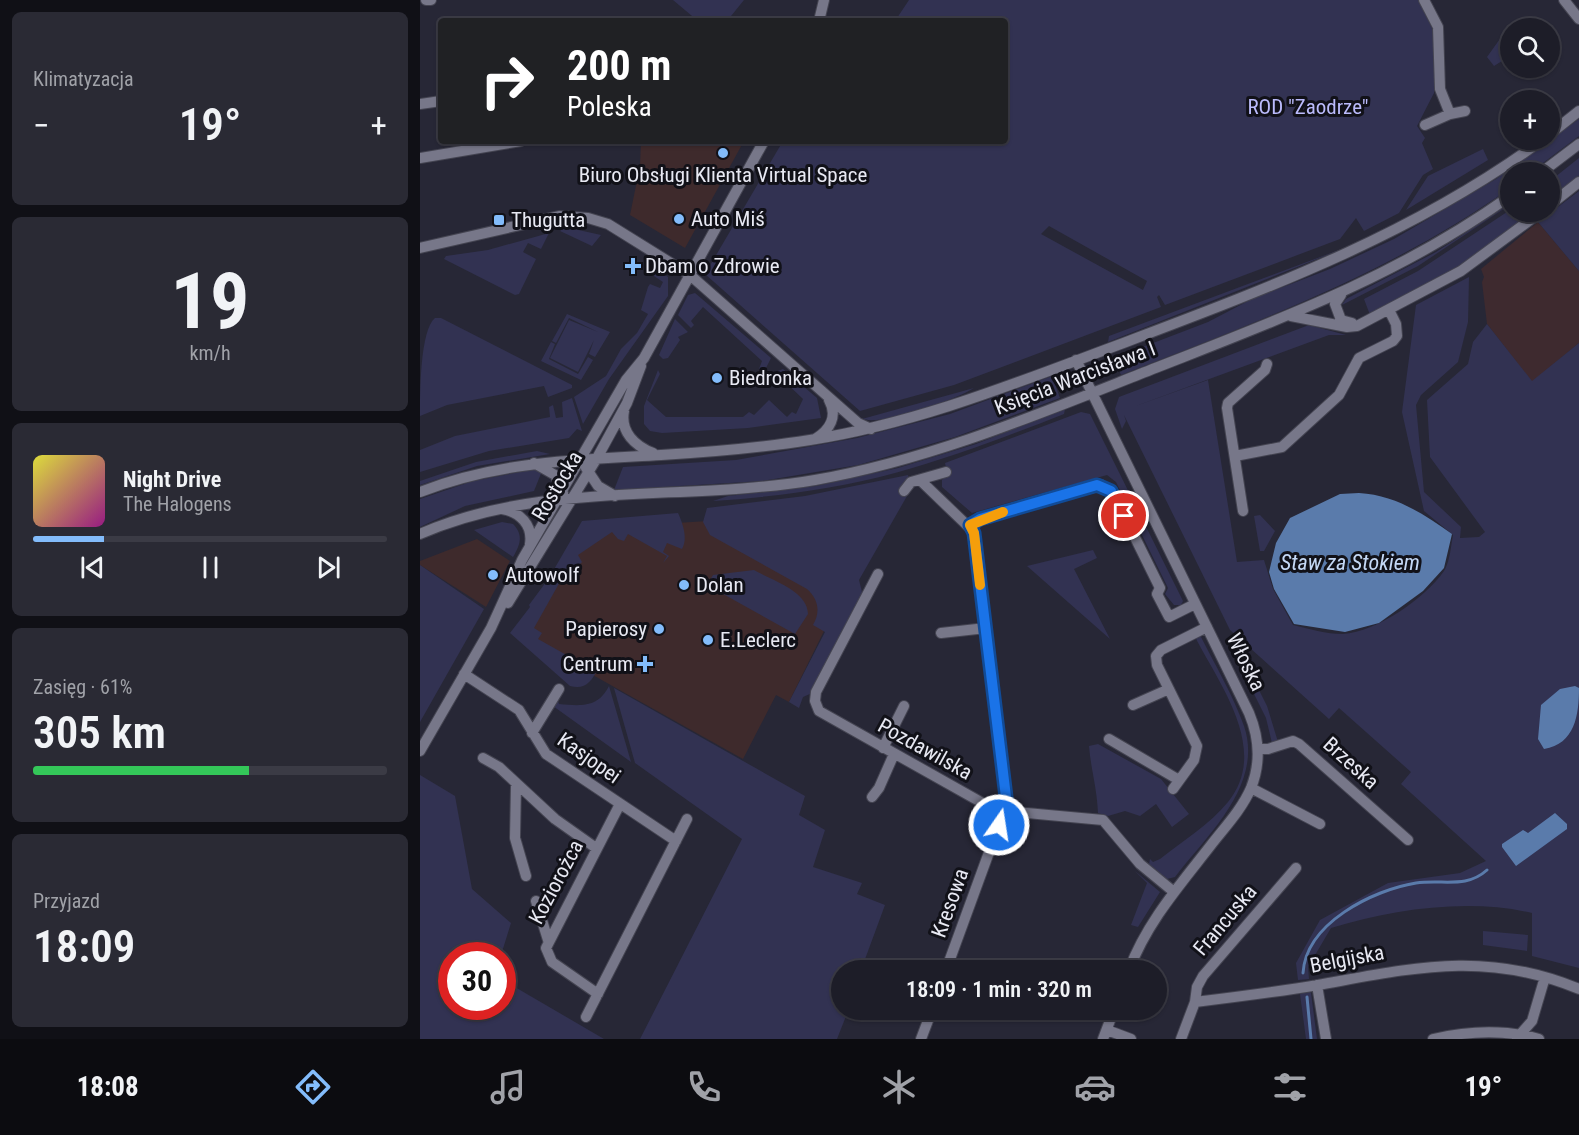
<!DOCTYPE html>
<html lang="pl">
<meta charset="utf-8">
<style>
body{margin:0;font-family:"Roboto Condensed",sans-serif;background:#2a2a34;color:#f1f3f6;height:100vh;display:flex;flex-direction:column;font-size:22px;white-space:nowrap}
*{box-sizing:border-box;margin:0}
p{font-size:20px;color:#a0a2a8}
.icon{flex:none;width:33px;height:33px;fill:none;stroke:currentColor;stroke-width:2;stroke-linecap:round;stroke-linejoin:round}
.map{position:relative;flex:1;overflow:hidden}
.panel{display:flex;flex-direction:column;gap:12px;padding:12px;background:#101016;width:420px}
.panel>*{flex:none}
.top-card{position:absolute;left:18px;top:18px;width:570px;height:126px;border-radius:6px;box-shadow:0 2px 4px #0004,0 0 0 2px #3b3b45;background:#202124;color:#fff;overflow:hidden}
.fabs{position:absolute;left:1080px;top:18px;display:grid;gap:12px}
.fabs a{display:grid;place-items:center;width:60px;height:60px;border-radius:50%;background:#1d1d28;box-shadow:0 2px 4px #0004,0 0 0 2px #3b3b45;font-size:30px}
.speed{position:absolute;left:18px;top:942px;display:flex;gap:12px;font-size:30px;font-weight:700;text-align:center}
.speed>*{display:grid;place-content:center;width:78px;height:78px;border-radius:50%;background:#1d1d28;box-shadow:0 2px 4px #0004,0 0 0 2px #3b3b45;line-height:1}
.speed .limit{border:9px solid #d22;background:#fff;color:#111}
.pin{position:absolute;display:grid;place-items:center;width:51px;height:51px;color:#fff;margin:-26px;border:3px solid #fff;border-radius:50%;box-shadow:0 2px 6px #0007}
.me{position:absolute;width:66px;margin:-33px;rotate:13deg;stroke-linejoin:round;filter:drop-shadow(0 0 4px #0008)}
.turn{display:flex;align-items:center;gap:21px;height:126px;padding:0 30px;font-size:27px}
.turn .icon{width:78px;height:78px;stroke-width:2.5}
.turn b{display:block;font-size:42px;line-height:51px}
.big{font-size:45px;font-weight:600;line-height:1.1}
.panel .widget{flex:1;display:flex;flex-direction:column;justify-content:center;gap:9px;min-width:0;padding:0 21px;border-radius:9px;background:#2a2a34}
.panel .dial{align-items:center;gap:0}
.dial b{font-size:78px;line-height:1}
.song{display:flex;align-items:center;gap:18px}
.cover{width:72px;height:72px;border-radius:9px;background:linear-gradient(135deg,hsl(60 70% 55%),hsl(310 70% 35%))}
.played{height:6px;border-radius:3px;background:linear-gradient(90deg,#83bcfb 20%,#3b3b45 20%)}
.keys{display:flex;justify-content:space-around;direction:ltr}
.heat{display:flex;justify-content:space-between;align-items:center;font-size:33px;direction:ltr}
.charge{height:9px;border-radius:4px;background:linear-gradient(90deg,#34c759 61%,#3b3b45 0)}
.trip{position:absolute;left:411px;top:960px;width:336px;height:60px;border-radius:30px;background:#1d1d28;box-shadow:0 2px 4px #0004,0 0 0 2px #3b3b45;font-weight:600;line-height:60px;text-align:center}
.tab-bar{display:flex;height:96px;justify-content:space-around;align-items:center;background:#0c0c10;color:#a0a2a8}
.tab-bar .icon{width:42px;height:42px}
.tab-bar .current{color:#83bcfb}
.tab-bar b{font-size:27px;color:#f1f3f6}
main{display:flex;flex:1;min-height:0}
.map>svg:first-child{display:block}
.commercial{fill:#3e2a2c}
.industrial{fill:#3e2a2f}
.green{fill:#323252;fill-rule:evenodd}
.water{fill:#5a7bab}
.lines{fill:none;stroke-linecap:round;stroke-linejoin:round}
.stream{stroke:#5a7bab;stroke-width:3}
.minor-casing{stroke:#444451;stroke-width:12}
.minor{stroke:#777789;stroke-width:10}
.route-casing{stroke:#114b97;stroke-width:15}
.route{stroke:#1a73e8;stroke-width:10}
.slow{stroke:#f59e0b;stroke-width:10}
.poi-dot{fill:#83bcfb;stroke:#111118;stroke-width:2}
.labels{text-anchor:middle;stroke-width:6;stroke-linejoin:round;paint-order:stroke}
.park-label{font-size:21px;fill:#bbbbfc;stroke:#111118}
.poi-label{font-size:21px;fill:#e8e9f3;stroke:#111118;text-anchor:start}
.street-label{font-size:21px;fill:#e8e9f3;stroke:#111118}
.water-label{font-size:22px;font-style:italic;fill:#c4d8f5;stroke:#111118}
</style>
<main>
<section class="panel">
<div class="widget"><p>Klimatyzacja</p>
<div class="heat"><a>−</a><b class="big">19°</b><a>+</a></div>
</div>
<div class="widget dial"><b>19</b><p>km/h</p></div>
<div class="widget">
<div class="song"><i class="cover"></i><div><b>Night Drive</b><p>The Halogens</p></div></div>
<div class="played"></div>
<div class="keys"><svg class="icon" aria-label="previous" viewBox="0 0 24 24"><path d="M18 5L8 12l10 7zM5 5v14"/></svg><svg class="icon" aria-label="pause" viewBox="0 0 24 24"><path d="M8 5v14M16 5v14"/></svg><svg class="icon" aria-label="next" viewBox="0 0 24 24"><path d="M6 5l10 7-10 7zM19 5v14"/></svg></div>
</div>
<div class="widget"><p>Zasięg · 61%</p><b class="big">305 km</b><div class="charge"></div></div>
<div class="widget"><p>Przyjazd</p><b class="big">18:09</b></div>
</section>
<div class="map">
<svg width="1159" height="1039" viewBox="0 0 1159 1039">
<rect width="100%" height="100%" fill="#272736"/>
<path class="commercial" d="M221 141H324L265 248 210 215 220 166Z
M466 505 369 702 356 695 323 759 103 636 149 555 192 527 386 515Z
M57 539 90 561 66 607 0 565V561Z"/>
<path class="industrial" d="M1118 222 1159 271V343L1112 382 1067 324 1062 282 1064 277 1061 269Z"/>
<path class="green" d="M253 0H324L307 21H278Z
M489 0H998L1014 32V93L997 126 1005 138 1002 143 1013 169 1003 175 979 213 944 231 936 218 920 239 745 305 739 295 737 297 741 307 534 385 440 411 285 274 363 141H585V21H475ZM629 226 727 281 723 290 621 234Z
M1082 36 1087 35 1090 39V56L1074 66 1067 57Z
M1159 119V136L1111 172H1090V188C971 273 836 322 701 375L694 358 788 322 832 299 910 269 974 239 1076 179Z
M1063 149 1068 160 986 210 1008 176Z
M1159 158V176L1130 199V181Z
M1159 191V271L1118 222Z
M1090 204 1088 206 998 266 922 305 926 299 1016 252Z
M1090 210 1114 212 1035 269 950 315 944 299 998 271Z
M145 227 181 235 172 246 140 231Z
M129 233 121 249 108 243 103 252 116 259 99 294 95 295 24 259 26 256 68 250Z
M935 244 688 342 689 336Z
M238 270 248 277V296L189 379 163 424 154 397 186 376 201 349 217 333 228 314 221 310 228 287 230 284 240 288 243 282 234 276Z
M1049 277 1048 322 1038 362 1001 395 996 405 1004 492 1041 527 1040 538 1059 537 1065 532 1010 457 1007 400 1048 364 1053 342 1067 324 1112 381 1159 343V968L1112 956V913C1049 898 972 909 911 928L888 967 889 979 878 980 876 963 900 920 968 883 1040 873 1066 861 981 784 991 772 919 708 909 719 810 630 704 415 706 421 702 429 695 409 699 397 889 325 926 335H909L713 407 788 380 817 562 844 560 853 589 873 625C889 629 906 634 923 634 957 632 1005 598 1024 571 1030 562 1031 545 1033 535L1004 511 982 412 996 305Z
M275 293 351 358 346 368 339 369 342 361 283 307 271 321 274 325 271 328 258 315 268 295Z
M147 314 190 332 175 357 169 354 174 340 158 372 130 358 149 320 178 332 149 318 136 343 132 341Z
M15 318H21L152 385V388L128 397 124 386 27 405 0 416C0 393 0 330 15 318Z
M255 319 268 332 258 337 260 340 248 358 243 359 239 355Z
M131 342 135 344 129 359 158 374 168 357 173 360 161 380 121 361Z
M363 369 397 398 401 418 328 428 242 433 230 431 224 424V406L238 370 240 374 227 400 246 417H323L329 412 334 415 349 400 367 417 372 412 376 414 383 399 360 377 354 381 351 379 355 372Z
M632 376 640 398 535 437 438 465 342 481 194 490 203 467 316 460 437 438 530 414Z
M554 388C535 400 462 426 442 419Z
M152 398 162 431 157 429 149 438 69 451 0 472V450L35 436 130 417 129 407 133 405 136 418 143 417 142 402Z
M645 409 644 414C588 436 533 457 475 473 416 489 354 497 293 501L308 496 396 486 478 468 556 444Z
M661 412 670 414 763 601 761 605H754L745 594 748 588 696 482 687 475 552 513 522 487V480L527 472 525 463Z
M117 451 130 454 57 466 0 485V481L56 462Z
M116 469 122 471 114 491 45 506 0 527V499L53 481Z
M488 475 491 489 439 580 443 596 392 693 383 697 379 708 369 702 405 632 393 625C401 611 398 599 387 589L290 535 283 522 287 508 385 496Z
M258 513C263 524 268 538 262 549L247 543 243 552 249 556 243 563 247 556 208 534 204 541 198 539 192 532 158 555 162 562 156 568 150 564 114 628 122 633 118 639 175 671 181 666V670L178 669C171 682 165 690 150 686L90 633 110 607 109 605 129 578 162 521Z
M840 515 855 531 844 551H840L834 516Z
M82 522 93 524C104 535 100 545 93 557L54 530Z
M673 550 677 558 654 569 690 639 607 566Z
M0 565 64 609 0 722Z
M334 570C351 580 388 591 388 614L375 634 287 585 293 575Z
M780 635C795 665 813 695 824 726 844 785 787 835 755 877L747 879 729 864 730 859 733 862 740 859C763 841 790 824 808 802 850 750 800 685 775 637Z
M835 682 847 706 858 742 852 743 846 718 829 684Z
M189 686 211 762 133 706 138 701 139 704C161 706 178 708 189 686Z
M194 688 385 796 379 815 405 830 393 867 442 883 437 894 465 905 441 970H422V1010L428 1011 417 1039H220L322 839 215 763Z
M678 744 741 779 769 814 752 827 736 804 720 816 705 811 688 816 678 813C677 788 671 770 669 746Z
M0 775 35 796 52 889 91 923 81 955 32 956V1006H82L83 980 184 1039H0Z
M715 871 740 892 718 927 711 925 727 883Z
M1063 931 1108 935 1107 951 1063 945Z
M889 991 891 993 897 1039H886L880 994Z"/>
<path class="water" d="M939 493C975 495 1004 514 1032 534L1024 568 1003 591 959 623 925 632 874 624 854 589 849 572 856 543 870 518 920 494Z
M1155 686 1159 688C1159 715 1155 744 1124 749L1118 739 1121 705 1140 689Z
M1135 813 1147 824V829L1096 866 1082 847V844L1103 830 1108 833Z"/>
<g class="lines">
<path class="stream" d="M883 973C886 923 953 890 996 883 1023 879 1046 889 1067 870
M887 997 891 1039"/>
<defs>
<path id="minor" d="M6 0H11
M1004 0 1018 27 1020 89 1030 114
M1144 0 1159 19
M399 21 404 0
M0 104 21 101
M1005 125 1030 114 1045 111
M1130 134 1159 111
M0 158 101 141
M1122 172 1159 144
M1130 205 1159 182
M0 248 139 216 168 218 188 224 270 275 438 423 451 429
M921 295 915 304 921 320 932 323
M871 316 927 327 937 326 1041 271 1121 212
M656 360 829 713C839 737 841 763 831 788 822 809 805 827 791 845 760 885 727 922 709 970
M204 411C200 432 215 446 233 453
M395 439C410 430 418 416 409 400
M815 456 862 447 919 395 939 358 973 341 977 336 976 324 969 310
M114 463 135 475 143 493
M166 468 178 486 195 496
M500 480 553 531 586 797 579 825 526 970
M484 491 491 482 526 472
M0 492C79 461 158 460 241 455 291 452 340 448 390 440 498 423 596 383 698 345 846 289 993 235 1122 140
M82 509C100 512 113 525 110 544
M823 511 807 408 808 403 845 370 847 364
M550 525 560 519 681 485 695 497 740 588 737 594 749 617 775 604
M0 534C122 480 265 502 395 480 508 460 614 416 720 374 852 322 974 279 1090 196
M458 574 396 692 395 701 399 711 575 810 683 820 720 864 754 892
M88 603 177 458 207 403 221 366
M521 633 566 628
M44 674 99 710 126 754 256 841
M713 705 749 689
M112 733 139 689
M689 739 759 780
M463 748 484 706
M838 749H848L873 741 879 744 988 840
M0 751 71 628 102 560 206 380 224 358 344 141
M63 758 79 767 135 819 176 848
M96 784 95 838 106 876
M831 788 900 824
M753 789 774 760 777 746 737 665 736 656 741 650 787 627
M452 797 459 788 474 754
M116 901 128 940
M897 985 906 1039
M178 994 132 962 126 948 200 804
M775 1002 777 987 783 976 876 868
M166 1017 267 819
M687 1030 711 1039
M1097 1038 1112 1021 1125 977
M501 1039 512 1010
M683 1039 694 1010
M761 1039 775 1002C816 997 857 992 898 985 993 968 1065 950 1159 989
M1013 1039C1048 1031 1084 1029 1119 1039"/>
</defs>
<use href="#minor" class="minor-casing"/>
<use href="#minor" class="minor"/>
</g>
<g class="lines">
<defs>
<path id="route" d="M579 825 586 797 554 533 550 525 560 519 677 485 691 491 704 516"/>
</defs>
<use href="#route" class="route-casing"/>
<use href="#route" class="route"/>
<path class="slow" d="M560 585 554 533 550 525 583 512"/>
</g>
<g class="poi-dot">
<circle cx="303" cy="153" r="6"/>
<circle cx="259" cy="219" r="6"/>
<rect x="73" y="214" width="12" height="12" rx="3"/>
<path d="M210 257h6v6h6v6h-6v6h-6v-6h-6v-6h6z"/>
<circle cx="297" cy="378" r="6"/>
<circle cx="73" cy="575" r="6"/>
<circle cx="264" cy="585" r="6"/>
<circle cx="239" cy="629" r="6"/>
<circle cx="288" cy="640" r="6"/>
<path d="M222 655h6v6h6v6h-6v6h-6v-6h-6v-6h6z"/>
</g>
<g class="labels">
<g class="park-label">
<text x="888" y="114">ROD "Zaodrze"</text>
</g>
<g class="poi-label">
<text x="303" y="182" text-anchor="middle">Biuro Obsługi Klienta Virtual Space</text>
<text x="271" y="226">Auto Miś</text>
<text x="91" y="227">Thugutta</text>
<text x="225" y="273">Dbam o Zdrowie</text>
<text x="309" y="385">Biedronka</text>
<text x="85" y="582">Autowolf</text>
<text x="276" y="592">Dolan</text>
<text x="227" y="636" text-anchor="end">Papierosy</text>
<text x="300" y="647">E.Leclerc</text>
<text x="213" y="671" text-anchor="end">Centrum</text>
</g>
<g class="street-label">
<text transform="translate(655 378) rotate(-21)" y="7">Księcia Warcisława I</text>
<text transform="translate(137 486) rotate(-59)" y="7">Rostocka</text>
<text transform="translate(826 662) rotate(64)" y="7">Włoska</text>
<text transform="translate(505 749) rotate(29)" y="7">Pozdawilska</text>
<text transform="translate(169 758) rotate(35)" y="7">Kasjopei</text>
<text transform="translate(931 763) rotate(42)" y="7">Brzeska</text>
<text transform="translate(136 882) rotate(-62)" y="7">Koziorożca</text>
<text transform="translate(530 903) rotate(-70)" y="7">Kresowa</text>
<text transform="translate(805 920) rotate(-50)" y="7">Francuska</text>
<text transform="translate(927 959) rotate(-11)" y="7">Belgijska</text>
</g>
<g class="water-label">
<text x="930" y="570">Staw za Stokiem</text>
</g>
</g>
</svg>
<div class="fabs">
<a><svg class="icon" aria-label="search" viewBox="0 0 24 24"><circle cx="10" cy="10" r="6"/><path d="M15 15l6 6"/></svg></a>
<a>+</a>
<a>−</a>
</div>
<div class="speed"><div class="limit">30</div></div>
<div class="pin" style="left:704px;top:516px;background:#d93025"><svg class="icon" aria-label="arrive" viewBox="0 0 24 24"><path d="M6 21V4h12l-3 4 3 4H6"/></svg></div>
<svg class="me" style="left:579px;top:825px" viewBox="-20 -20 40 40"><circle r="17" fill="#1a73e8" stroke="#fff" stroke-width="3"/><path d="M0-11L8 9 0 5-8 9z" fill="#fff"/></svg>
<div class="trip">18:09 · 1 min · 320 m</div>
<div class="top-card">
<div class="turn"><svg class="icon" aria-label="right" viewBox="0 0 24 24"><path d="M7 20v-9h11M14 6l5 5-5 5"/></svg><div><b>200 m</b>Poleska</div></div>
</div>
</div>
</main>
<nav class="tab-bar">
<b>18:08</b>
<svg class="icon current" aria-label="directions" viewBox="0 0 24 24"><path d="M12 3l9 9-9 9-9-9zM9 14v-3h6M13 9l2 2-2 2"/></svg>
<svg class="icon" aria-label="music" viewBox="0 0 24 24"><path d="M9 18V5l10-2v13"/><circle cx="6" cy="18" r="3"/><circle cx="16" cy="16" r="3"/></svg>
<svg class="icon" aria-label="phone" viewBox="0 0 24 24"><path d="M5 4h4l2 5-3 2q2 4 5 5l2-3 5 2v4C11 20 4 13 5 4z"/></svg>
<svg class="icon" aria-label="climate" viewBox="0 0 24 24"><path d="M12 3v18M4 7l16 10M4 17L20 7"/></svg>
<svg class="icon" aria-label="car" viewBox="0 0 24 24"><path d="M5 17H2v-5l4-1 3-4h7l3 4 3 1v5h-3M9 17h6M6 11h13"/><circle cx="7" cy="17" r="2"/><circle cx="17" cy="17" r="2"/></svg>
<svg class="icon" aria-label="filters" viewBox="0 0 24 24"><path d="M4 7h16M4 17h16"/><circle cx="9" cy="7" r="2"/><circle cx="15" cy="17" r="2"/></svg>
<b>19°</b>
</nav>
